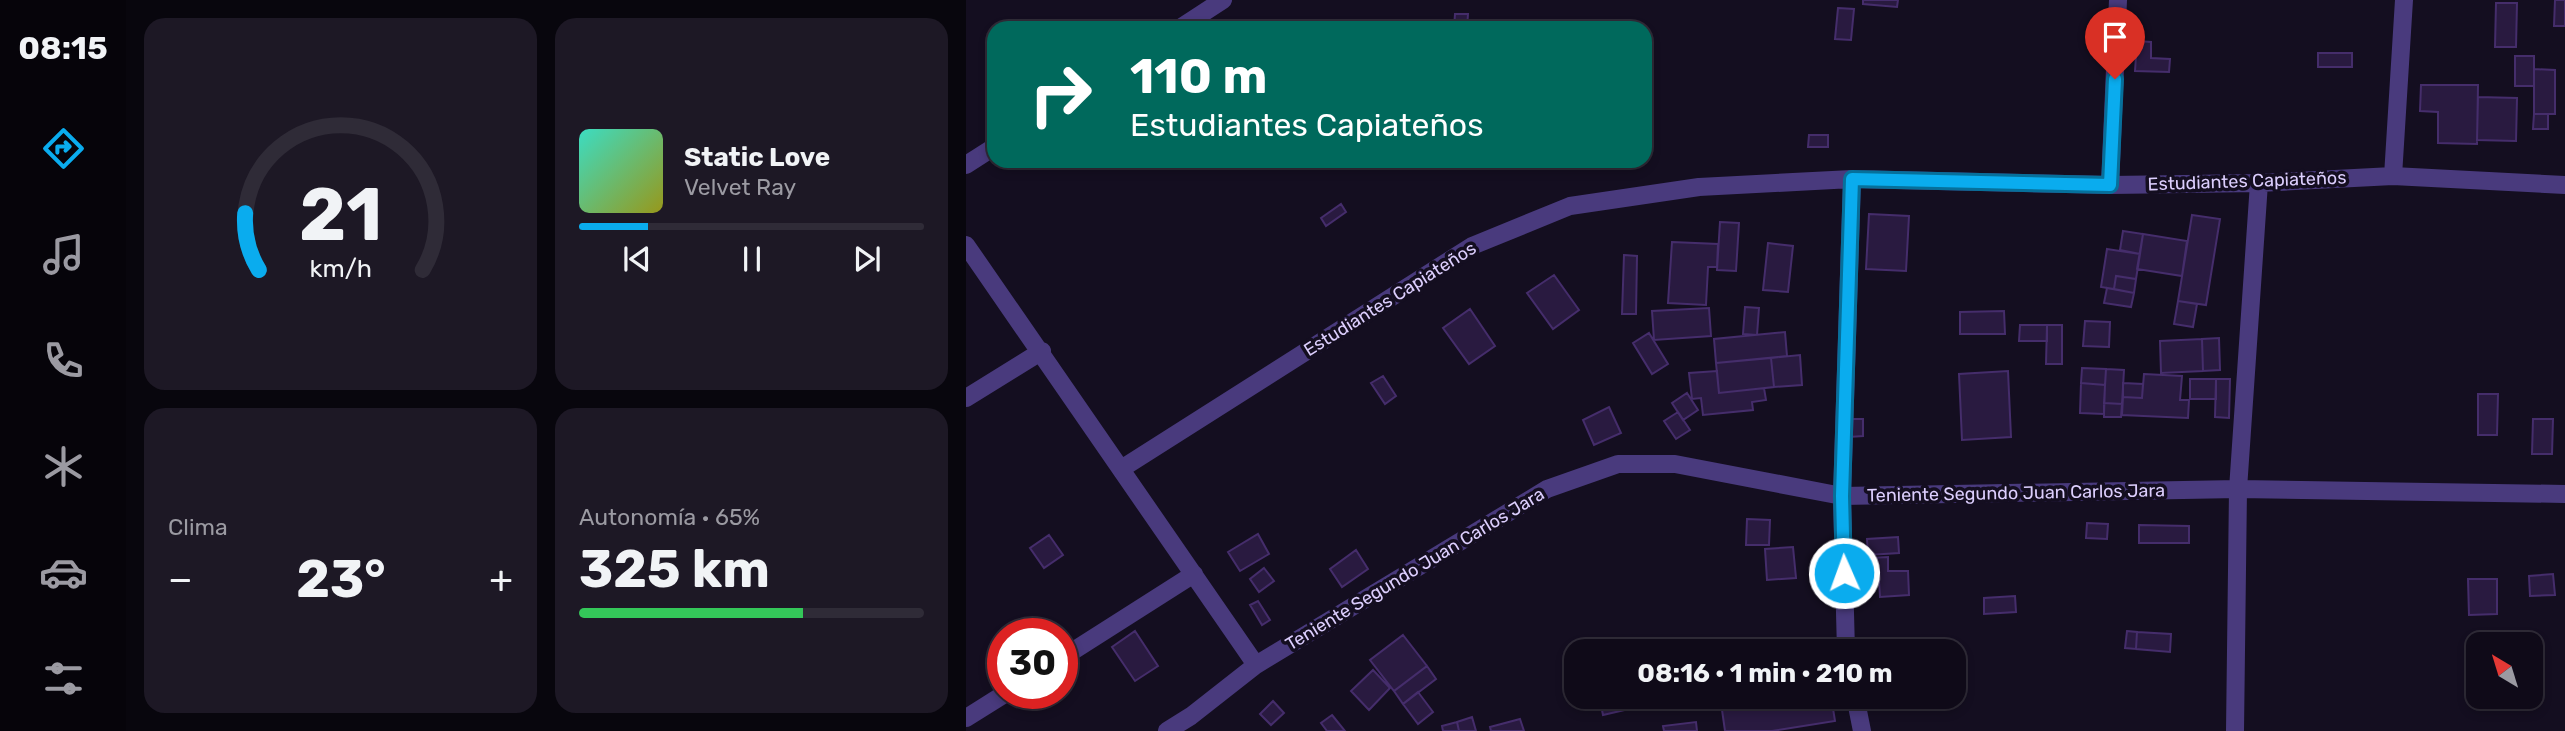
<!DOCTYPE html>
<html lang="es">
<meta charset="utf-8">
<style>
body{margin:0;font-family:Rubik,sans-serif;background:#1d1825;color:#f1f3f6;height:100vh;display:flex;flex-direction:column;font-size:26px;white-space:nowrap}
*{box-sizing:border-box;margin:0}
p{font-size:23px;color:#9b9aa2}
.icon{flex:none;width:38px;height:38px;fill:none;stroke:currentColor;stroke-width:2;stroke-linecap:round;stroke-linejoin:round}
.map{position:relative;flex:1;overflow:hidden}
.side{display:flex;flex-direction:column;gap:18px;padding:18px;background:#08060d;width:840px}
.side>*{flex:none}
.hud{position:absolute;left:21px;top:21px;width:665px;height:147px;border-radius:21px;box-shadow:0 4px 10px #0003,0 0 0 2px #2f2b37;background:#00695c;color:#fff;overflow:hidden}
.needle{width:46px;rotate:322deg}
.buttons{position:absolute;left:1500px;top:632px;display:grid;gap:14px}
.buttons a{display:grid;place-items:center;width:77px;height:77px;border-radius:14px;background:#0f0a18;box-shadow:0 4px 10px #0003,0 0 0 2px #2f2b37;font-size:35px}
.speed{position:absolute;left:21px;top:618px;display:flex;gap:14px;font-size:35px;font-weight:700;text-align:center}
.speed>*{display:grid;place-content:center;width:91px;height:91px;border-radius:50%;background:#0f0a18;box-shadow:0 4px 10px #0003,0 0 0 2px #2f2b37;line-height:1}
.speed .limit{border:10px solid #d22;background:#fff;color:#111}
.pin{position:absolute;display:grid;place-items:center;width:60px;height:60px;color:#fff;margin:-72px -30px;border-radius:50% 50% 50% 0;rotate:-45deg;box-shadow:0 0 7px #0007}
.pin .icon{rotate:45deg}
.me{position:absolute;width:77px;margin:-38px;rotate:358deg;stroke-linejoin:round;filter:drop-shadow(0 0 5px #0008)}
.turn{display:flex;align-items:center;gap:24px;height:147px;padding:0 28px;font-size:32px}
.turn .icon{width:91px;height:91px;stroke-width:2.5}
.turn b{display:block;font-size:49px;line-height:60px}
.big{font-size:52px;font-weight:700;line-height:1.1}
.side .widget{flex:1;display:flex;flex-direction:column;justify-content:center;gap:10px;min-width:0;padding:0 24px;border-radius:21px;background:#1d1825}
.side .dial{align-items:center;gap:0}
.dial svg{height:182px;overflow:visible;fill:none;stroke:#2f2b37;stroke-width:7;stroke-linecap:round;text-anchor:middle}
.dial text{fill:#f1f3f6;stroke:none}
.song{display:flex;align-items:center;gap:21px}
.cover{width:84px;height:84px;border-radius:10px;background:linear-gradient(135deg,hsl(170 70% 55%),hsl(60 70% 35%))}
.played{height:7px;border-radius:4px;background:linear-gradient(90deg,#0aacee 20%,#2f2b37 20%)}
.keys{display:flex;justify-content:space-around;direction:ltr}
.heat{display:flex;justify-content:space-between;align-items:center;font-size:38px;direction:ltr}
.charge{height:10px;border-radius:5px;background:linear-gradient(90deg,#34c759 65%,#2f2b37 0)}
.side .tiles{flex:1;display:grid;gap:18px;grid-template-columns:repeat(2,1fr)}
.trip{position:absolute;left:598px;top:639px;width:402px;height:70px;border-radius:21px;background:#0f0a18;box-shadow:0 4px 10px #0003,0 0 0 2px #2f2b37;font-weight:700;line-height:70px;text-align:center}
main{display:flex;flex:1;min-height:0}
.tab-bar{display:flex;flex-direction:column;width:126px;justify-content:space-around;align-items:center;background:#06040a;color:#9b9aa2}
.tab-bar .icon{width:49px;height:49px}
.tab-bar .active{color:#0aacee}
.tab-bar b{font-size:32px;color:#f1f3f6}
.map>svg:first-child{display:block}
.building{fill:#291a40;stroke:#452d6b;stroke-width:2}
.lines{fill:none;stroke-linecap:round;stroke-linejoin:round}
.minor{stroke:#493a7d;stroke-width:18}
.route-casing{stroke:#06709b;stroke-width:18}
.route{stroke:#0aacee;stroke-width:12}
.labels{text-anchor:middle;stroke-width:7;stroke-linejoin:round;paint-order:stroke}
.street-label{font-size:18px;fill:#dccefd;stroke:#140e20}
</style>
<main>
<nav class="tab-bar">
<b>08:15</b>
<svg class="icon active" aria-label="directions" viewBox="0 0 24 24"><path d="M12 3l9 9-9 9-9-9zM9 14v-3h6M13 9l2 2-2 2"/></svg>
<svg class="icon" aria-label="music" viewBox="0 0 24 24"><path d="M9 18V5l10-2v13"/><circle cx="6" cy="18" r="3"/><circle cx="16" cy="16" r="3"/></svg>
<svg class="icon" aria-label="phone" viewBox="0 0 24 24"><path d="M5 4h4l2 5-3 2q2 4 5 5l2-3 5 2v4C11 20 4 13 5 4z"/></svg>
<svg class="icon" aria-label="climate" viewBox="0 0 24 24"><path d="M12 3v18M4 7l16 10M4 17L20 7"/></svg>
<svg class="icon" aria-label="car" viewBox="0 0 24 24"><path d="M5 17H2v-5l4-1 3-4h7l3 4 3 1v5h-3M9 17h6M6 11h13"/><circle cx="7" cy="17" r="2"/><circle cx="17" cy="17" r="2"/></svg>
<svg class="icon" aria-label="filters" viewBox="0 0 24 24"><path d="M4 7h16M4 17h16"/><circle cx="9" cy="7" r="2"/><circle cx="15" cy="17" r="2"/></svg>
</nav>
<section class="side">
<div class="tiles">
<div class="widget dial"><svg viewBox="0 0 100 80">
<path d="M14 69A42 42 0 1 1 86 69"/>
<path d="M14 69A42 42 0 0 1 8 44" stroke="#0aacee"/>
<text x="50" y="56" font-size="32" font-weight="700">21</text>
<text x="50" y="72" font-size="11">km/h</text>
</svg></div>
<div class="widget">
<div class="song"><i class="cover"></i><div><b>Static Love</b><p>Velvet Ray</p></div></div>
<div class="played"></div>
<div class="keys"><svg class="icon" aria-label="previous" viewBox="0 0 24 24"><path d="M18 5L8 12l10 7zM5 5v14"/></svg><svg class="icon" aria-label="pause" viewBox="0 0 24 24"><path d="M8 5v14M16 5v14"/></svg><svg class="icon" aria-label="next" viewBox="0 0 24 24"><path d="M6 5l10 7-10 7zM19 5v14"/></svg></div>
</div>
<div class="widget"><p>Clima</p>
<div class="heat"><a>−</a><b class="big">23°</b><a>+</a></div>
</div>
<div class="widget"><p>Autonomía · 65%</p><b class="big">325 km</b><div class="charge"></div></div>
</div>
</section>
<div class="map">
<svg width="1599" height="731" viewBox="0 0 1599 731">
<rect width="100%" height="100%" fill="#140e20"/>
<path class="building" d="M897 0H932L931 7 897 4Z
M1589 0H1599V26H1588Z
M1530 3H1551L1550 47H1529Z
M872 8 888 9 885 40 869 39Z
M489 14H502L501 28H488Z
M1171 41 1185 42V58L1204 59 1203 72 1169 71Z
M1352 53H1386V67H1352Z
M1549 56H1568V86H1549Z
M1568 69 1589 70V114H1568Z
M1455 85H1512L1511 144 1472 143V112L1454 111Z
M1512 97 1551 98 1550 141 1511 140Z
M1568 114H1582V129H1567Z
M843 135H862V147H842Z
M375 204 380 212 360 226 355 218Z
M903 214 943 216 940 271 900 269Z
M1226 215 1254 219 1240 305 1212 301Z
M754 222 773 223 770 271 751 270Z
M1157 231 1177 234 1174 254 1154 250Z
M1177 234 1221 241 1216 276 1171 269Z
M706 242 752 244 751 267H742L740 305 702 303Z
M802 243 827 246 822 292 797 290Z
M1141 249 1174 254 1170 279 1150 276 1148 289 1135 287Z
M658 255 671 256 670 314H656Z
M588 275 613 310 587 329 561 293Z
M1150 276 1170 279 1168 293 1148 289Z
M1141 288 1168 293 1165 307 1138 303Z
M1212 301 1231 304 1227 327 1208 324Z
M779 307 793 308 791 335 777 334Z
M743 308 745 336 688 340 686 311Z
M504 309 529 346 503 364 477 328Z
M1038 311 1039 334H994V312Z
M1119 321 1144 322 1143 347 1117 346Z
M1054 325H1081V341H1053Z
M1081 325H1096V364H1080Z
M819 332 821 356 750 363 748 339Z
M683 333 702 364 686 374 667 343Z
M1253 338 1254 370 1237 371 1236 339Z
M1236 339 1237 371 1195 373 1194 341Z
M834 355 836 385 808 387 805 358Z
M805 358 808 387 753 393 750 363Z
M1116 368 1140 369 1139 385 1115 383Z
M1140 369 1158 370 1156 404 1138 403Z
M751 371 753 393 798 388 800 400 786 402 787 410 737 415 735 398 726 399 723 373Z
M1042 371 1045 437 996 440 993 374Z
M1178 374 1216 376 1214 400H1223L1222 418 1156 415 1157 397 1176 398Z
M417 376 430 396 419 404 405 383Z
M1224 379H1250V399H1224Z
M1250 379H1264L1263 418 1249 417Z
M1115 383 1139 385 1138 414 1114 413Z
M1157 383 1177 384 1176 398 1157 397Z
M721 393 732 410 717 420 706 403Z
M1512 394H1532L1531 435H1512Z
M1138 403 1156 404 1155 417H1138Z
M643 407 655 433 628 445 617 420Z
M712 412 724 430 710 439 698 421Z
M883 419H897V436L883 437Z
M1567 419H1587L1586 454H1566Z
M781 519 804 520 803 545H780Z
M1121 523 1142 524 1141 539 1120 538Z
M1173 525 1223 526V543H1173Z
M292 534 303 554 274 571 262 552Z
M83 535 97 555 78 568 64 548Z
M932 537 933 553 902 555 901 539Z
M827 547 830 578 801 580 799 549Z
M390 550 402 569 376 587 364 569Z
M922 557V571H942L943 595 914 597 913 580 905 581 904 558Z
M298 568 308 581 293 592 284 579Z
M1587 574 1589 595 1564 596 1563 576Z
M1502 579H1531V614L1503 615Z
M1049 596 1050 612 1018 614V598Z
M292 601 304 620 296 625 284 605Z
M169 631 192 666 169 681 146 647Z
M1161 631 1171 632 1170 649 1159 648Z
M1171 632 1205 634 1204 652 1170 649Z
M437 635 461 666 428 691 404 660Z
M856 639 858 651H779Z
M950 640 951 651H909V641Z
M461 666 470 679 437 704 428 691Z
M407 670 424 688 403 710 385 691Z
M452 692 467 712 452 724 437 704Z
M633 696H660L663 709 637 715Z
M754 696H865L869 721 806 731H759Z
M307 701 318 713 305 725 294 714Z
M366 715 379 731H361L355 723Z
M506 717 510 731H493L491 722Z
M554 719 558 731H525L524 727Z
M491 722 493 731H477L476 726Z
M730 722 731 731H698L697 726Z"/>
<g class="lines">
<path class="minor" d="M214 28 257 0
M0 165 28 147
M1427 176 1438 0
M1144 185 1152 0
M0 245 290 665
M0 398 76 351
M155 469 506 246 604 206 733 187 886 179 1144 185 1293 183 1427 176 1599 185
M880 651 876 496 886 179
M96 658 228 574
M889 696 896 731
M0 718 40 693
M201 731 225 716 290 665 581 489 652 464H709L876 496 1272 489 1599 494
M1269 731 1272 489 1293 183"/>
</g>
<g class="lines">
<defs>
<path id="route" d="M878 573 876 496 886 179 1144 185 1149 79"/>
</defs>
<use href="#route" class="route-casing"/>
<use href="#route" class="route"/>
</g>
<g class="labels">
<g class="street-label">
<text transform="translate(1281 181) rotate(-2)" y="6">Estudiantes Capiateños</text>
<text transform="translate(424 299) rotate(-32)" y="6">Estudiantes Capiateños</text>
<text transform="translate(1050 493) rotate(-1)" y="6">Teniente Segundo Juan Carlos Jara</text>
<text transform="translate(449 569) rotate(-31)" y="6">Teniente Segundo Juan Carlos Jara</text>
</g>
</g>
</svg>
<div class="buttons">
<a><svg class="needle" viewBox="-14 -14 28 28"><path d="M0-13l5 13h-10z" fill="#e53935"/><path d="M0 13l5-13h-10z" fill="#9b9aa2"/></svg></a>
</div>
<div class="speed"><div class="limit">30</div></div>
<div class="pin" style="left:1149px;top:79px;background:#d93025"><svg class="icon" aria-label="arrive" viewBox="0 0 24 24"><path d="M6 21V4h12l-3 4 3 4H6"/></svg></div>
<svg class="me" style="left:878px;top:573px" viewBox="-20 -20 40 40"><circle r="17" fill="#0aacee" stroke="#fff" stroke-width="3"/><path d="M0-11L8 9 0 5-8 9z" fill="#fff"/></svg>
<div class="trip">08:16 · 1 min · 210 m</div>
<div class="hud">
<div class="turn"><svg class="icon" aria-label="right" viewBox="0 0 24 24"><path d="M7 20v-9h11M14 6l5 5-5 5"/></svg><div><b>110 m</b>Estudiantes Capiateños</div></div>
</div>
</div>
</main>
